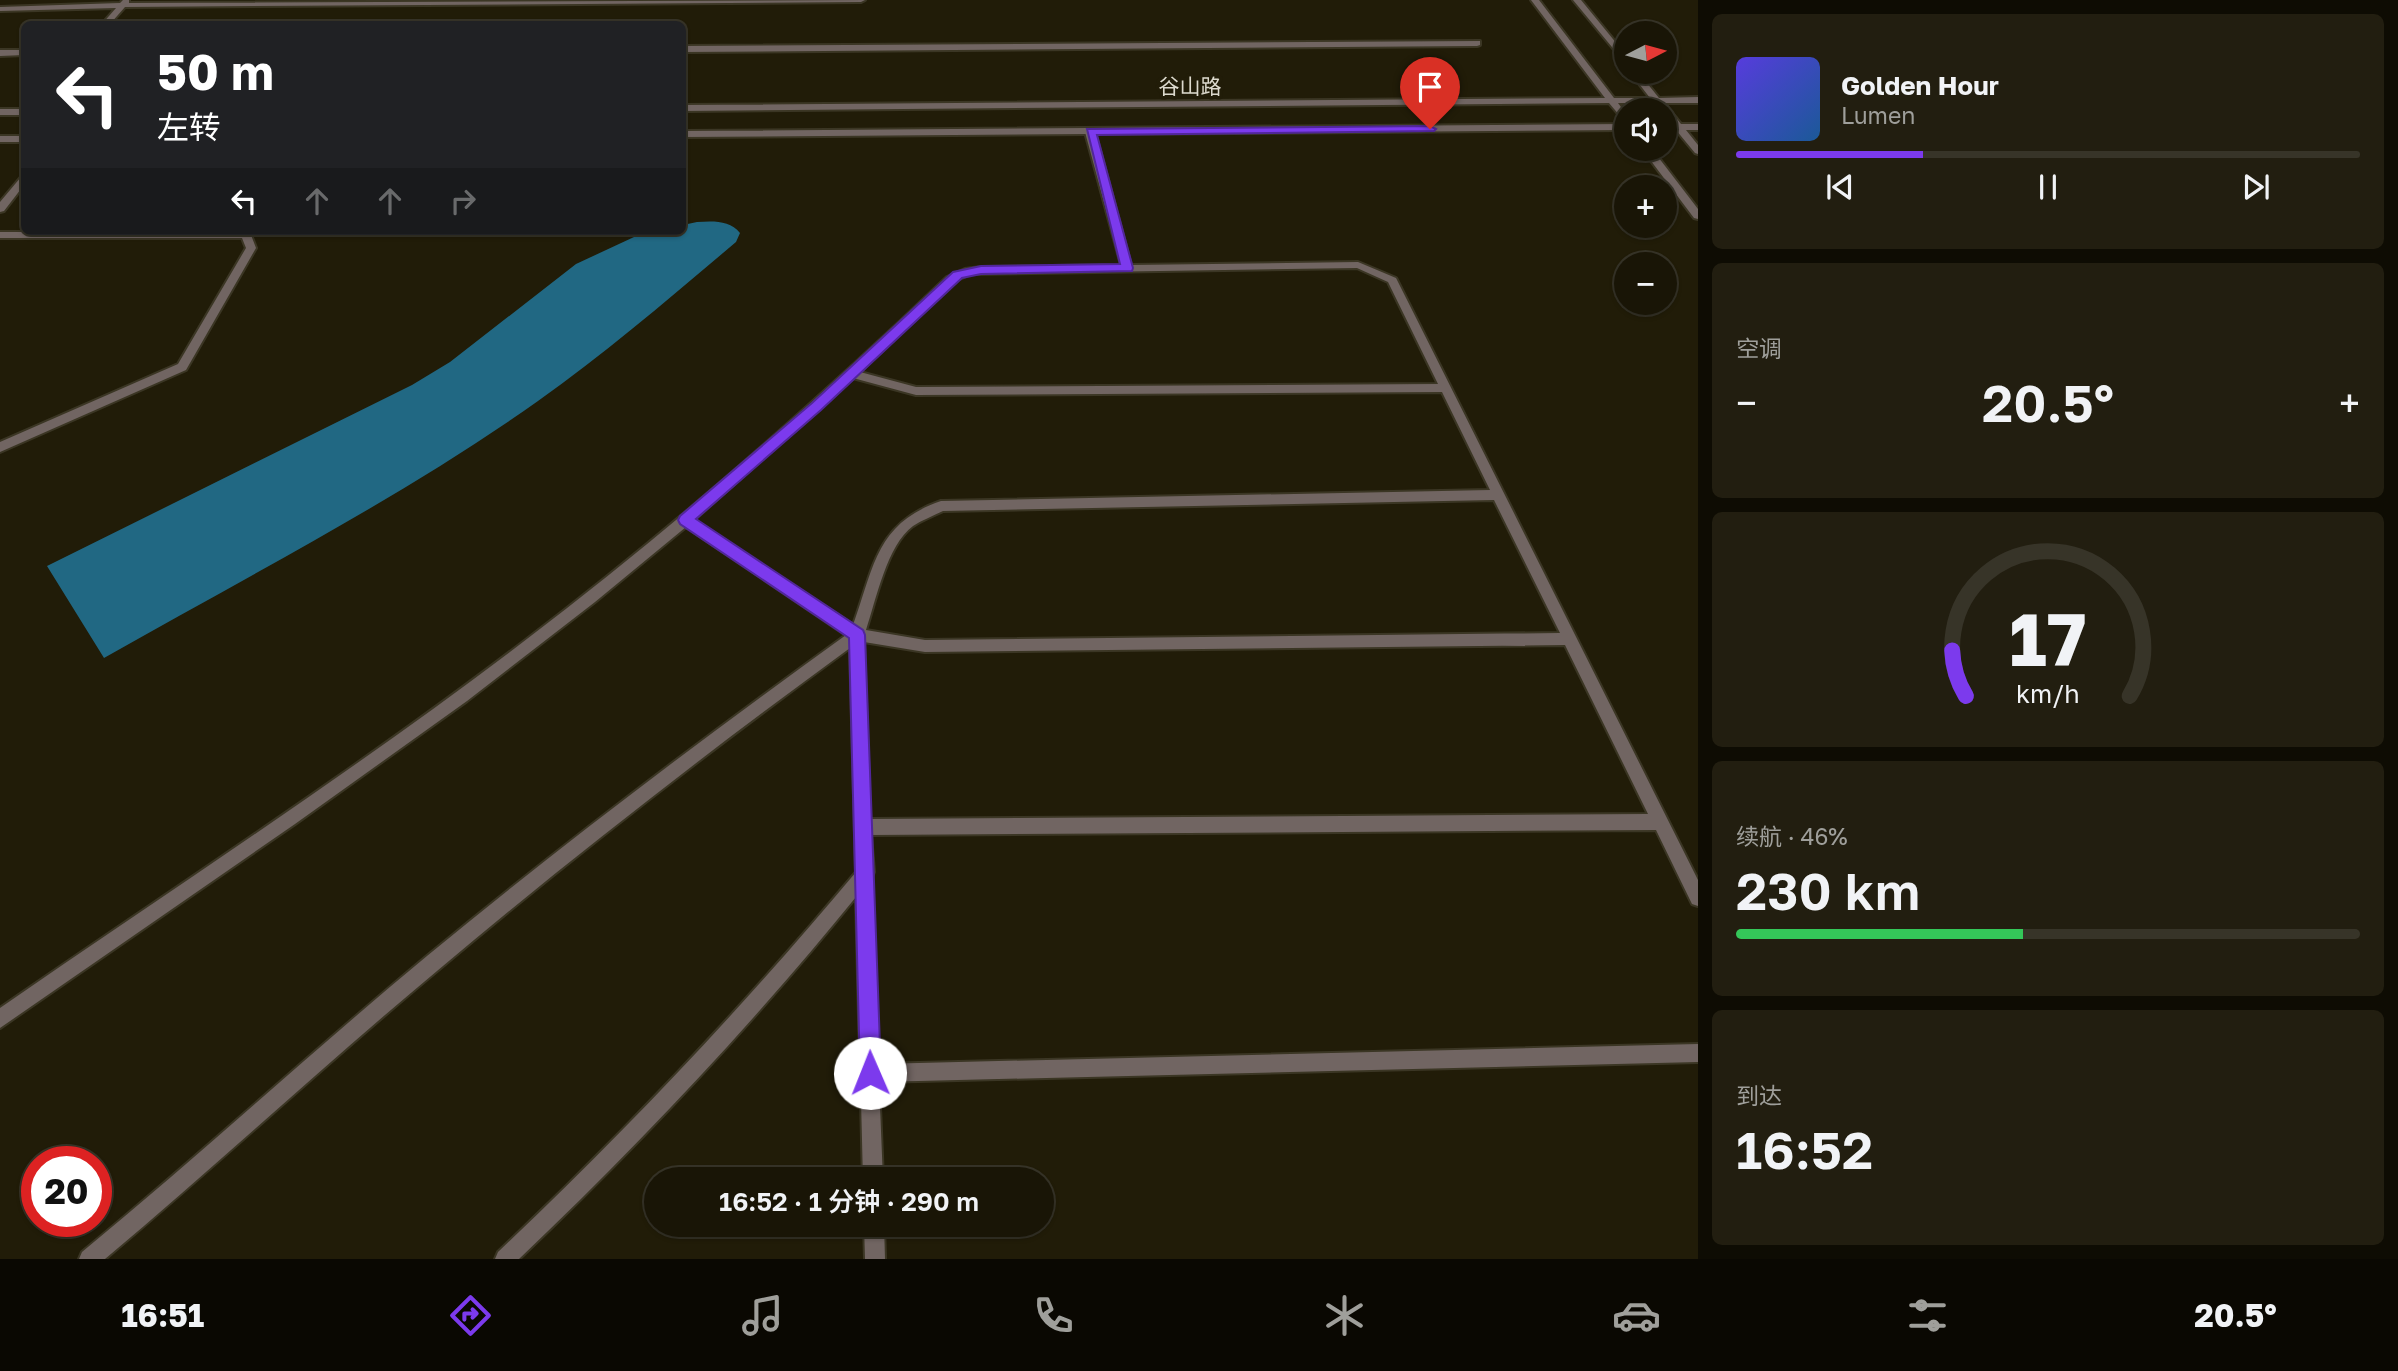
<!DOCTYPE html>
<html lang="zh">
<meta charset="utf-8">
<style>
body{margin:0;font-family:"Golos Text","Noto Sans SC",sans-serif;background:#221e10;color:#f1f3f6;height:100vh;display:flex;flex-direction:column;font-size:26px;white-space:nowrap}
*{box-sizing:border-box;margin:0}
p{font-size:23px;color:#9f9f9b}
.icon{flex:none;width:38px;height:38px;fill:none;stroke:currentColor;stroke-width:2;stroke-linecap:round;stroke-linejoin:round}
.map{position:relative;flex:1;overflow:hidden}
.details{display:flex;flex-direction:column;gap:14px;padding:14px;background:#0e0c03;width:700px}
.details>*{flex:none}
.banner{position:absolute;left:21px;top:21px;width:665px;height:214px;border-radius:10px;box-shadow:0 2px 5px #0004,0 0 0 2px #373428;background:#202124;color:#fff;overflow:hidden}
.needle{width:46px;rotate:84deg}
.tools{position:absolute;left:1614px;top:21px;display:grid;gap:14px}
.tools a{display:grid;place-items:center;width:63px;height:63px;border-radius:50%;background:#191506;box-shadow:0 2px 5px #0004,0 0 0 2px #373428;font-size:35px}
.speed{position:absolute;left:21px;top:1146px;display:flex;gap:14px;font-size:35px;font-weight:700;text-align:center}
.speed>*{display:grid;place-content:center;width:91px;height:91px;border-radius:50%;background:#191506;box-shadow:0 2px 5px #0004,0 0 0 2px #373428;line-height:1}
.speed .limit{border:10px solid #d22;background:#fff;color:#111}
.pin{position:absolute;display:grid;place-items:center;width:60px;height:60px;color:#fff;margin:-72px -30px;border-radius:50% 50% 50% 0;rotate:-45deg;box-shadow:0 0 7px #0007}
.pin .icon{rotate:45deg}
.me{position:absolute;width:77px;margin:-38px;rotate:359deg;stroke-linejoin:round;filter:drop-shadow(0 0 5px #0008)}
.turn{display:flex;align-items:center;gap:24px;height:147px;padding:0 21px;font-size:32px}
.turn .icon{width:91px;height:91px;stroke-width:2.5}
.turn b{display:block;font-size:49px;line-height:60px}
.lanes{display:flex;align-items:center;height:66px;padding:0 21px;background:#0003;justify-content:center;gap:35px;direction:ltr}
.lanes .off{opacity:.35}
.big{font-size:52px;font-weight:600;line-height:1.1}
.details .widget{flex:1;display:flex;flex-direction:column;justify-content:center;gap:10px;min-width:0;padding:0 24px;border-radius:10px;background:#221e10}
.details .dial{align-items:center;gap:0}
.dial svg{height:182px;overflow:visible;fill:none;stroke:#373428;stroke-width:7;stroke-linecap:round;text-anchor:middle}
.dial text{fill:#f1f3f6;stroke:none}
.song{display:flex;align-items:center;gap:21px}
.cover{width:84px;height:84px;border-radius:10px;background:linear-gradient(135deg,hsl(250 70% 55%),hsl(210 70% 35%))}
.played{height:7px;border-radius:4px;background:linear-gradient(90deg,#7c3aed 30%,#373428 30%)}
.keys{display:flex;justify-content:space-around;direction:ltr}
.heat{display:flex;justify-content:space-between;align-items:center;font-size:38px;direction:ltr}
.charge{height:10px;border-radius:5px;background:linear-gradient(90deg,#34c759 46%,#373428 0)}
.trip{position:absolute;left:644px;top:1167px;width:410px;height:70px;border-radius:35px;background:#191506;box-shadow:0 2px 5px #0004,0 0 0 2px #373428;font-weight:600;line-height:70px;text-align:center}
.dock{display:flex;height:112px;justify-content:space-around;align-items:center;background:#0a0802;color:#9f9f9b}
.dock .icon{width:49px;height:49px}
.dock .on{color:#7c3aed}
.dock b{font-size:32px;color:#f1f3f6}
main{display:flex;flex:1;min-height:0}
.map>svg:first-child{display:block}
.water{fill:#216883}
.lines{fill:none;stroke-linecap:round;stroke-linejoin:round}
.service-casing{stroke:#3b3624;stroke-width:4}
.tertiary-casing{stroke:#3b3624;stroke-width:4}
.service{fill:#716562;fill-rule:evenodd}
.tertiary{fill:#716562;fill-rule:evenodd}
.route{fill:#7c3aed;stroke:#51269a;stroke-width:2}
.labels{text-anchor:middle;stroke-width:7;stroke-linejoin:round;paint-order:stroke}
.far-street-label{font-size:21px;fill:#dcd9cd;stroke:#211c08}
</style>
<main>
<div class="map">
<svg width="1698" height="1259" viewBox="0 0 1698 1259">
<rect width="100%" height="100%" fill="#211c08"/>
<path class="water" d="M697 222C713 221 730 220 740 233L736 242C671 297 607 352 538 401 401 498 250 575 104 658L47 566 412 385 450 362 576 264 634 237 655 231H682L683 225Z"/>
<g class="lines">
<defs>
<path id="service" d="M123 0H129V3L865 0 861 2 125 7 110 24H102L116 8 0 11V7L120 3Z
M1480 41V45L1477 46 682 52V46Z
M0 50H24V55L0 56Z
M1090 129 1095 132 1131 265 1358 262 1396 278 1698 880V906L1692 904 1656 830 871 835 874 872 872 877 879 1064 1698 1044V1062L879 1082 883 1180H863L856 897C752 1025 639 1145 519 1259H495L498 1252C625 1132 744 1006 856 872L850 648C709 751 571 858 437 971 324 1065 217 1165 105 1259H79L82 1252C199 1156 310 1053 427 956 563 844 703 738 846 635L686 527 595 602 467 701 295 824 0 1028V1008C175 887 354 771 523 642 672 529 812 406 947 277L965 269 981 267 1121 265 1085 132ZM1357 268 1388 282 1438 384 916 387 860 372 955 281 971 274ZM853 378 916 395 1442 392 1490 490 941 501C876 523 874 567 853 625L694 520ZM1494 500 1560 633 925 640 866 630C876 600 887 545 913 526 922 520 933 516 943 511ZM864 642 925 652 1565 645 1648 814 870 819Z
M24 176V185L4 211 0 212V202L21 177Z
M0 232H246L251 235 256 248 186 370 0 452V442L178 364 246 248 242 238H0Z
M864 1225H884L885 1259H865Z"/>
<path id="tertiary" d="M1531 0H1539L1614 98H1650L1630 72H1638L1659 98 1698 97V103H1664L1681 124H1698V130H1686L1698 145V154L1695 153 1676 130H1664V124H1672L1664 115V110H1660L1654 103H1618L1626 114V123L1609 103 682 111V105L1605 98Z
M1573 0H1581L1626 55V64Z
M0 109H24V115H0Z
M1626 124V130L682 137V131Z
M0 136H24V142H0Z
M1642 149H1652L1698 209V219L1694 218Z"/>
</defs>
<use href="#service" class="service-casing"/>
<use href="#tertiary" class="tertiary-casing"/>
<use href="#service" class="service"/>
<use href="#tertiary" class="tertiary"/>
</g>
<path class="route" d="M1430 126 1436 129 1434 131 1097 135 1133 268 1132 271 981 274 962 278 821 410 696 519 863 630 865 635 881 1073 878 1080 870 1083 863 1080 860 1073 849 638 680 524 678 520 680 516 812 403 953 272 981 266 1120 264 1087 129Z"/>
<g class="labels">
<g class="far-street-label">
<text x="1190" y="94">谷山路</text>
</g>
</g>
</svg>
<div class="tools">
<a><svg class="needle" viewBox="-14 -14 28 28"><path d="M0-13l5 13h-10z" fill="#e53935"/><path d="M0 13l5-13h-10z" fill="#9f9f9b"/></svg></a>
<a><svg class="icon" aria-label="sound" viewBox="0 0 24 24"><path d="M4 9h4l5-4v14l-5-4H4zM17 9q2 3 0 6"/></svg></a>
<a>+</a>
<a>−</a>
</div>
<div class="speed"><div class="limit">20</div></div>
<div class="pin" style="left:1430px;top:129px;background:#d93025"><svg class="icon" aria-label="arrive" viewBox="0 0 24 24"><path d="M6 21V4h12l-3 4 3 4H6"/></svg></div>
<svg class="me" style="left:870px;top:1073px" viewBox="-20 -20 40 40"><circle r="19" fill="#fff"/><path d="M0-13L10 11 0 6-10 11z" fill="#7c3aed"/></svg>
<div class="trip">16:52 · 1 分钟 · 290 m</div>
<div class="banner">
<div class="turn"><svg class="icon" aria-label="left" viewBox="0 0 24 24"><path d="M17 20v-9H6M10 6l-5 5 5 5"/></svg><div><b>50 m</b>左转</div></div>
<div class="lanes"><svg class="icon" aria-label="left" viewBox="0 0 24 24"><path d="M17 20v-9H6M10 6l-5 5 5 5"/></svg><svg class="icon off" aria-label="ahead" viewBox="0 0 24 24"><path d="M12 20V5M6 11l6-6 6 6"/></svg><svg class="icon off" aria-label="ahead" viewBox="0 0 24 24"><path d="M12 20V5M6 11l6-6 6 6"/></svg><svg class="icon off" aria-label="right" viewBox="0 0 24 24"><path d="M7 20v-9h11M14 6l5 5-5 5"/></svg></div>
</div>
</div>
<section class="details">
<div class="widget">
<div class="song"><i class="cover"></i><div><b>Golden Hour</b><p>Lumen</p></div></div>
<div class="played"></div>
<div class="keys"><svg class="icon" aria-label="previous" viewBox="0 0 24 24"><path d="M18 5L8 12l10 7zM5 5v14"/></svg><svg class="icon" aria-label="pause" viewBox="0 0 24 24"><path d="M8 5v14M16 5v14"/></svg><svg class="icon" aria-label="next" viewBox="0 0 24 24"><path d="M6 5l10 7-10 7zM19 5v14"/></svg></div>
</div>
<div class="widget"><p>空调</p>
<div class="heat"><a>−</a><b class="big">20.5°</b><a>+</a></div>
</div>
<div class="widget dial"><svg viewBox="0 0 100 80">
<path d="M14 69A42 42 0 1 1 86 69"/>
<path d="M14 69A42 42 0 0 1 8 49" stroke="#7c3aed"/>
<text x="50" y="56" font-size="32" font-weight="700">17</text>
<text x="50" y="72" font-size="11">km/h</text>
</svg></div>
<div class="widget"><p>续航 · 46%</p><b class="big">230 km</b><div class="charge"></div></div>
<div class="widget"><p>到达</p><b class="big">16:52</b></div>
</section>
</main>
<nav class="dock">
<b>16:51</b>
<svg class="icon on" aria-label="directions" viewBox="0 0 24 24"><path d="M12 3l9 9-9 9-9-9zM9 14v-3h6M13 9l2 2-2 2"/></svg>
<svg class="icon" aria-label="music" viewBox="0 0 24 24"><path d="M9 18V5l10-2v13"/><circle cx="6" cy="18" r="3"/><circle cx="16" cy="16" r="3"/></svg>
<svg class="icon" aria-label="phone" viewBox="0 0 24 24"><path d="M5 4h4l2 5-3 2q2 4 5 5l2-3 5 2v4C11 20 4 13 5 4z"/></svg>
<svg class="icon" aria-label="climate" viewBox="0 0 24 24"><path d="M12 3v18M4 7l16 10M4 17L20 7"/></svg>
<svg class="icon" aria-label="car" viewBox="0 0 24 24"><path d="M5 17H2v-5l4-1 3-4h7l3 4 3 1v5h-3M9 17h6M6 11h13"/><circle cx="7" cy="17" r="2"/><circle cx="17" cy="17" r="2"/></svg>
<svg class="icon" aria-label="filters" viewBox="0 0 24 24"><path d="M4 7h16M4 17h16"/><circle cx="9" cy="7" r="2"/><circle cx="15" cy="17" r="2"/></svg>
<b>20.5°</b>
</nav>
